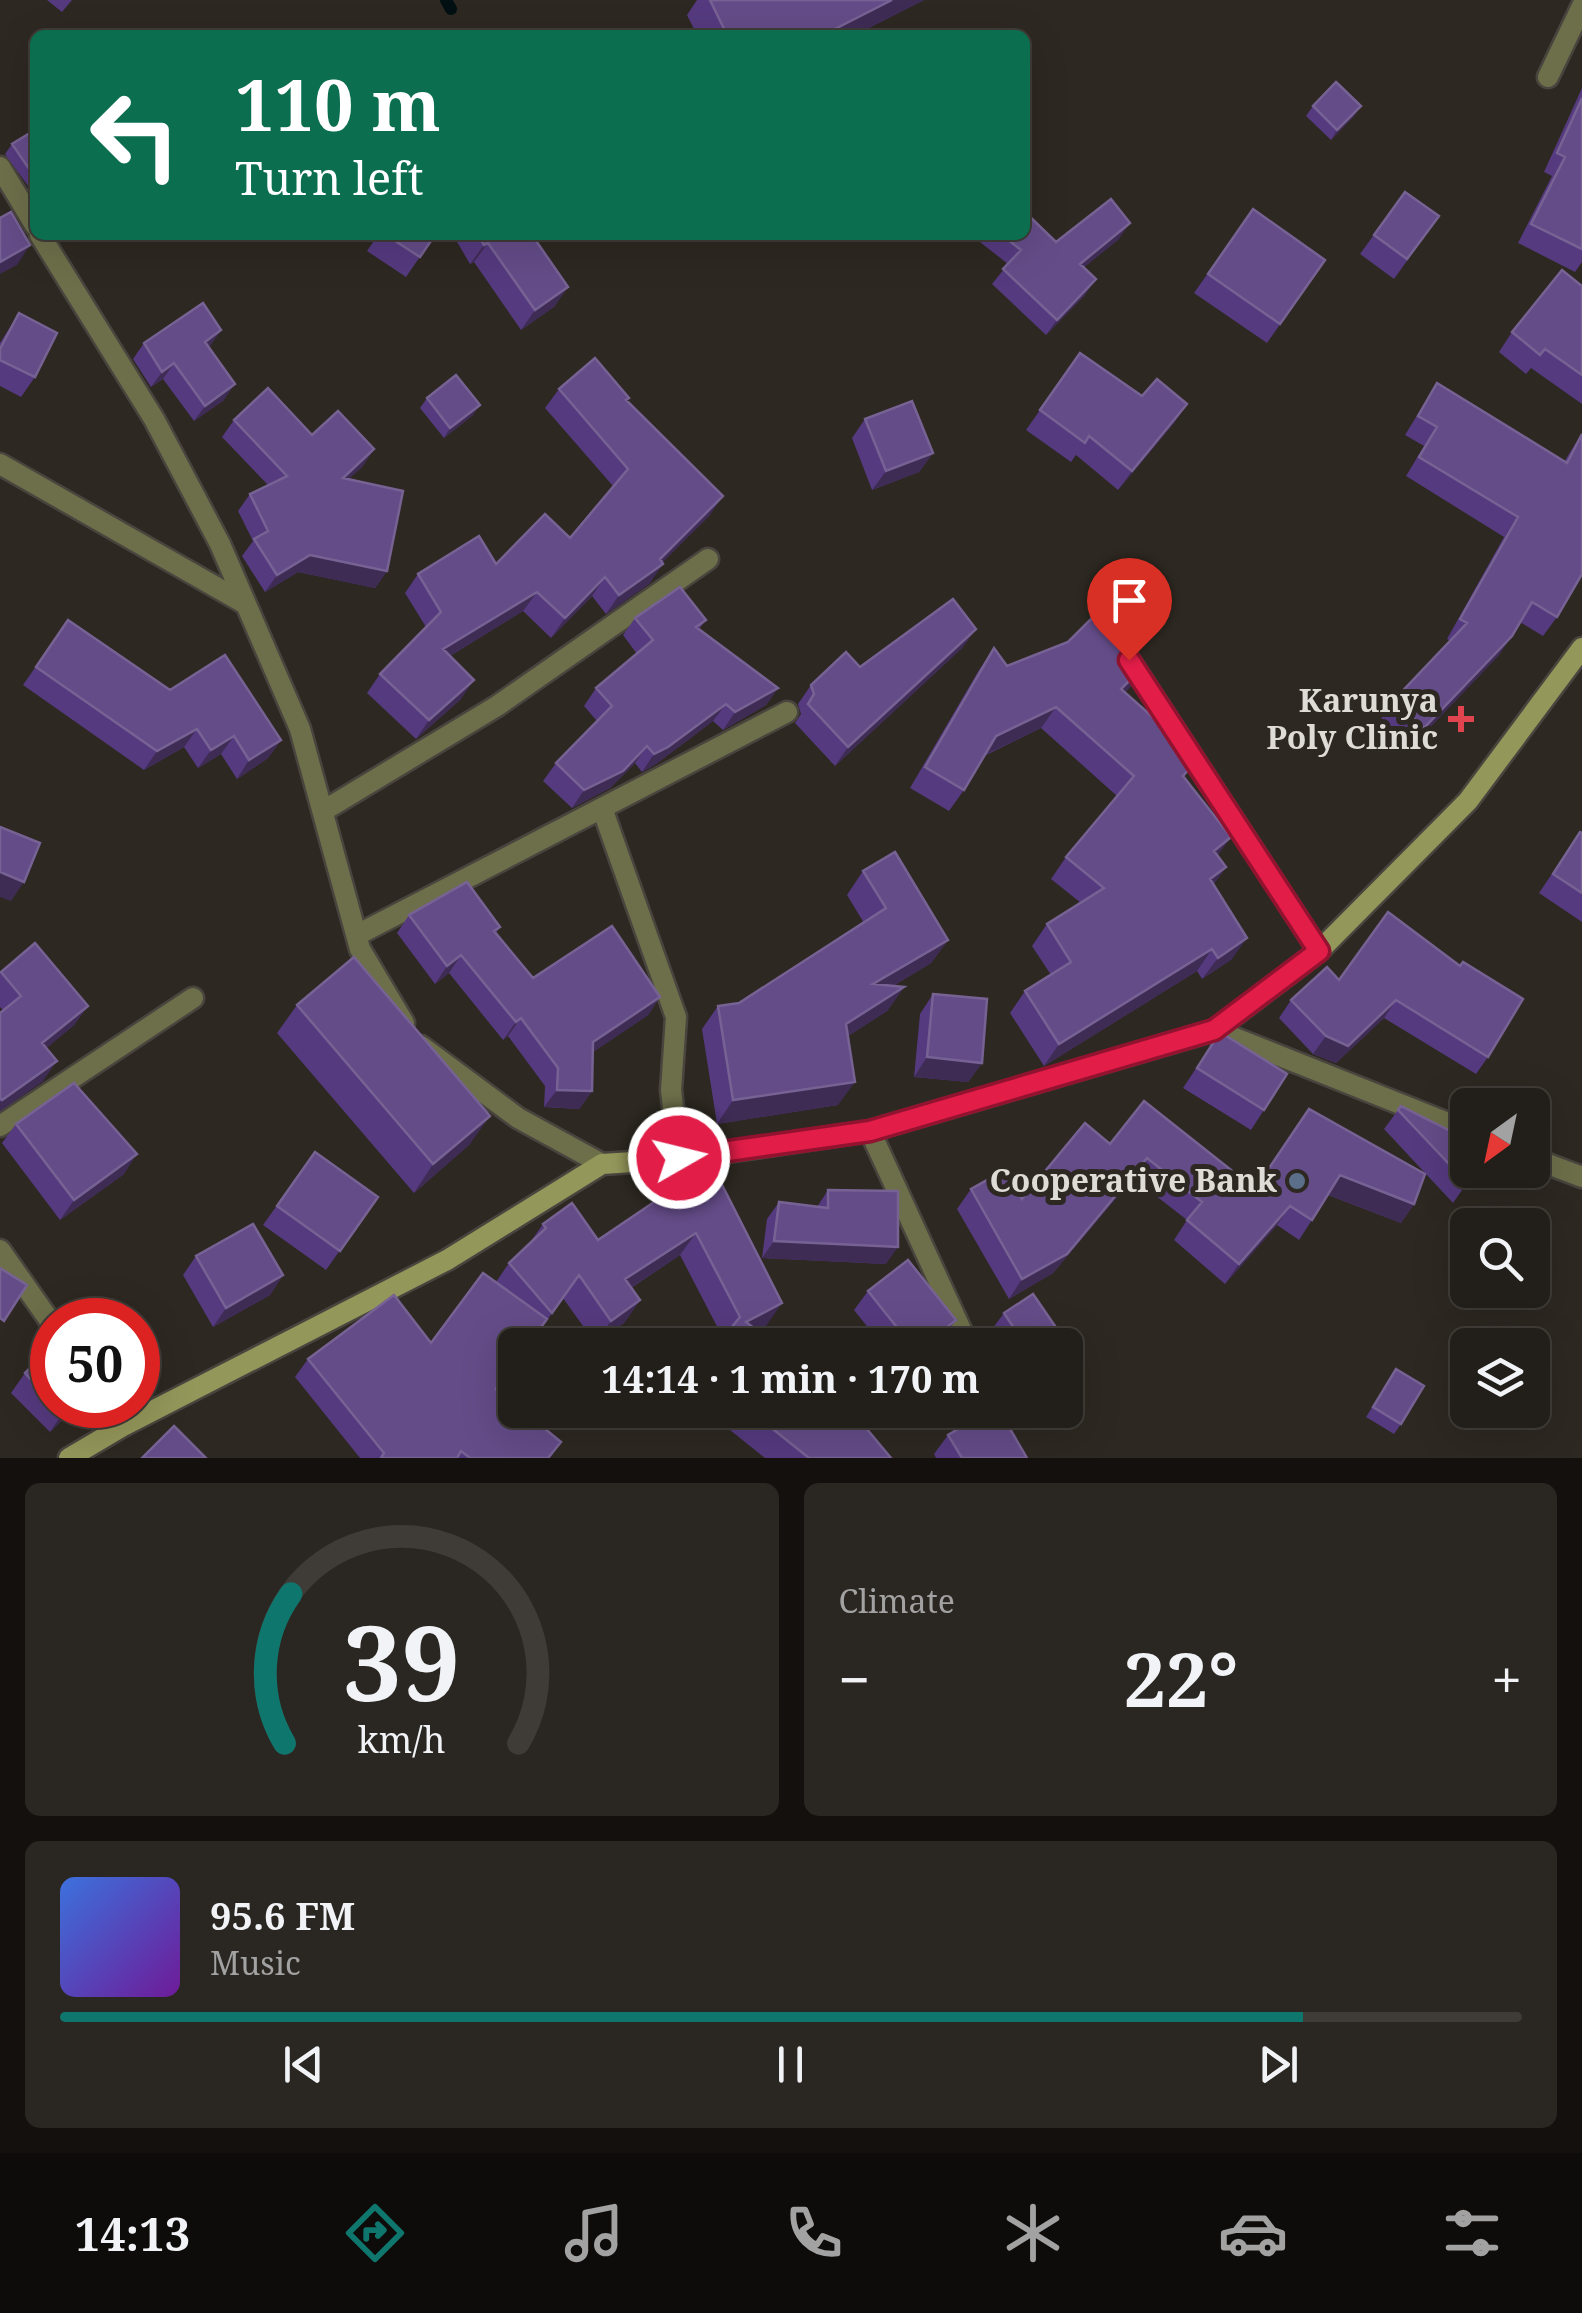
<!DOCTYPE html>
<meta charset="utf-8">
<style>
body{margin:0;font-family:"Noto Serif",serif;background:#2a2722;color:#f1f3f6;height:100vh;display:flex;flex-direction:column;font-size:38px;white-space:nowrap}
*{box-sizing:border-box;margin:0}
p{font-size:32px;color:#a2a2a2}
.icon{flex:none;width:55px;height:55px;fill:none;stroke:currentColor;stroke-width:2;stroke-linecap:round;stroke-linejoin:round}
.map{position:relative;height:1458px;overflow:hidden}
.panel{display:flex;flex-direction:column;gap:25px;padding:25px;background:#13100e;flex:1}
.panel>*{flex:none}
.guide{position:absolute;left:30px;top:30px;width:1000px;height:210px;border-radius:15px;box-shadow:0 10px 40px #0002,0 0 0 2px #3f3c38;background:#0b6e4f;color:#fff;overflow:hidden}
.needle{width:65px;rotate:213deg}
.fabs{position:absolute;left:1450px;top:1088px;display:grid;gap:20px}
.fabs a{display:grid;place-items:center;width:100px;height:100px;border-radius:15px;background:#221e19;box-shadow:0 10px 40px #0002,0 0 0 2px #3f3c38;font-size:50px}
.speed{position:absolute;left:30px;top:1298px;display:flex;gap:20px;font-size:50px;font-weight:700;text-align:center}
.speed>*{display:grid;place-content:center;width:130px;height:130px;border-radius:50%;background:#221e19;box-shadow:0 10px 40px #0002,0 0 0 2px #3f3c38;line-height:1}
.speed .limit{border:15px solid #d22;background:#fff;color:#111}
.pin{position:absolute;display:grid;place-items:center;width:85px;height:85px;color:#fff;margin:-102px -42px;border-radius:50% 50% 50% 0;rotate:-45deg;box-shadow:0 0 10px #0007}
.pin .icon{rotate:45deg}
.me{position:absolute;width:110px;margin:-55px;rotate:82deg;stroke-linejoin:round;filter:drop-shadow(0 0 8px #0008)}
.turn{display:flex;align-items:center;gap:35px;height:210px;padding:0 40px;font-size:45px}
.turn .icon{width:130px;height:130px;stroke-width:2.5}
.turn b{display:block;font-size:70px;line-height:85px}
.big{font-size:75px;font-weight:700;line-height:1.1}
.panel .widget{flex:1;display:flex;flex-direction:column;justify-content:center;gap:15px;min-width:0;padding:0 35px;border-radius:15px;background:#2a2722}
.panel .dial{align-items:center;gap:0}
.dial svg{height:260px;overflow:visible;fill:none;stroke:#3f3c38;stroke-width:7;stroke-linecap:round;text-anchor:middle}
.dial text{fill:#f1f3f6;stroke:none}
.song{display:flex;align-items:center;gap:30px}
.cover{width:120px;height:120px;border-radius:15px;background:linear-gradient(135deg,hsl(220 70% 55%),hsl(280 70% 35%))}
.played{height:10px;border-radius:5px;background:linear-gradient(90deg,#0f766e 85%,#3f3c38 85%)}
.keys{display:flex;justify-content:space-around;direction:ltr}
.heat{display:flex;justify-content:space-between;align-items:center;font-size:55px;direction:ltr}
.panel .tiles{flex:1;display:grid;gap:25px;grid-template-columns:1fr 1fr}
.widget:last-child{grid-column:span 2}
.trip{position:absolute;left:498px;top:1328px;width:585px;height:100px;border-radius:15px;background:#221e19;box-shadow:0 10px 40px #0002,0 0 0 2px #3f3c38;font-weight:700;line-height:100px;text-align:center}
.dock{display:flex;height:160px;justify-content:space-around;align-items:center;background:#0e0c0a;color:#a2a2a2}
.dock .icon{width:70px;height:70px}
.dock .selected{color:#0f766e}
.dock b{font-size:45px;color:#f1f3f6}
.map>svg:first-child{display:block}
.lines{fill:none;stroke-linecap:round;stroke-linejoin:round}
.stream{stroke:#021013;stroke-width:12}
.service-casing{stroke:#49453e;stroke-width:25}
.minor-casing{stroke:#49453e;stroke-width:25}
.tertiary-casing{stroke:#49453e;stroke-width:25}
.secondary-casing{stroke:#49453e;stroke-width:25}
.service{stroke:#6d6f4a;stroke-width:20}
.minor{stroke:#6d6f4a;stroke-width:20}
.tertiary{stroke:#6d6f4a;stroke-width:20}
.secondary{stroke:#94975a;stroke-width:20}
.wall{fill:#553a7f}
.shaded-wall{fill:#3f2c55}
.building{fill:#644c88;stroke:#776294;stroke-width:2.5}
.route-casing{stroke:#92132f;stroke-width:25}
.route{stroke:#e11d48;stroke-width:18}
.health-dot{fill:#e0444e;stroke:#2d2821;stroke-width:4}
.service-dot{fill:#5c6f8a;stroke:#2d2821;stroke-width:4}
.labels{text-anchor:middle;stroke-width:10;stroke-linejoin:round;paint-order:stroke}
.poi-label{font-size:32px;font-weight:bold;fill:#dfdcd7;stroke:#2d2821;text-anchor:end}
</style>
<div class="map">
<svg width="1582" height="1458" viewBox="0 0 1582 1458">
<rect width="100%" height="100%" fill="#2d2821"/>
<g class="lines">
<path class="stream" d="M446 0 451 9"/>
<defs>
<path id="service" d="M870 1131 968 1345"/>
<path id="minor" d="M1548 77 1582 6
M0 167 35 225
M40 235 154 419 220 544 300 729 360 949 404 1023
M0 464 244 603
M1126 655 1319 951
M602 808 676 1017 671 1090 679 1159
M323 811 497 706 708 559
M357 935 787 712
M421 1046 518 1118 602 1164
M0 1126 193 998
M0 1250 52 1324
M111 1405 125 1425"/>
<path id="tertiary" d="M1215 1030 1468 1131
M1532 1158 1582 1177"/>
<path id="secondary" d="M69 1458 125 1425 447 1260 602 1164 679 1159 870 1131 1215 1030 1319 951 1468 801 1582 648"/>
</defs>
<use href="#service" class="service-casing"/>
<use href="#minor" class="minor-casing"/>
<use href="#tertiary" class="tertiary-casing"/>
<use href="#secondary" class="secondary-casing"/>
<use href="#service" class="service"/>
<use href="#minor" class="minor"/>
<use href="#tertiary" class="tertiary"/>
<use href="#secondary" class="secondary"/>
</g>
<path class="wall" d="M47 0H72L62 12Z
M697 0H924L855 35H697L687 15Z
M1582 88V262L1575 272 1518 243 1552 176 1544 172Z
M1313 106 1354 116 1331 140 1306 116Z
M35 130V181L28 186 5 154 12 144Z
M1405 192 1439 216 1394 279 1360 254Z
M1253 209 1325 260 1267 343 1194 293Z
M378 235H435L406 277 367 251Z
M453 235H532L555 306 521 330 474 262 470 264Z
M971 235H1025L1056 242 1119 239 1084 267 1085 295 1046 335 992 284 1008 264Z
M1582 286V404L1531 368 1526 374 1499 352 1512 332Z
M19 313 35 377 21 397 0 386V343Z
M221 330 209 347 224 400 194 421 163 379 151 387 133 359 144 343Z
M1080 353 1142 396 1187 404 1174 423 1118 490 1076 455 1071 462 1026 430Z
M1437 383 1564 462 1582 433 1557 617 1543 636 1520 622 1499 655 1411 747 1381 719 1394 700 1451 641 1447 639 1504 537 1406 476 1424 446 1405 435Z
M559 389 627 400 710 515 662 562 650 583 606 614 592 596 551 638 523 611 450 656 461 699 416 739 367 693 380 674 426 627 405 593 418 574 496 564 570 538 613 486 545 408Z
M427 398 473 415 444 438 420 408Z
M865 419 933 453 919 472 872 490 852 438Z
M234 420 374 449 362 467 348 479 387 571 375 588 298 572 265 592 242 556 253 541 238 511 250 494 268 485 222 437Z
M635 618 706 620 699 629 778 688 766 705 723 730 713 721 656 764 642 772 635 763 610 788 572 808 543 781 556 763 597 721 584 706 596 688 637 654 623 635Z
M68 620 170 690 281 740 268 758 237 779 221 754 198 768 184 747 144 770 23 685Z
M976 629 962 648 835 766 795 723 801 714 798 704 811 685Z
M1068 642 1130 687 1125 692 1185 778 1218 856 1226 867 1213 885 1232 959 1202 979 1197 971 1044 1066 1010 1013 1025 991 1051 975 1032 946 1047 924 1081 903 1051 879 1066 857 1117 796 1041 728 984 756 964 790 949 811 910 788 979 670 994 648 1007 666Z
M1580 832 1582 833V922L1539 893Z
M863 871 948 940 931 963 893 986 904 987 887 1011 848 1036 838 1105 717 1124 702 1029 718 1006 739 1003 864 923 847 895Z
M1388 912 1488 1057 1476 1074 1384 1018 1336 1063 1313 1054 1279 1018 1291 1000 1339 980Z
M409 915 500 927 496 933 533 978 660 997 648 1015 593 1052 592 1091 579 1109 544 1107 545 1086 508 1036 503 1040 449 973 435 984 397 933Z
M35 943 88 1006 74 1025 46 1048 43 1081 0 1111V1013L3 1010 0 1007V973Z
M933 994 982 1063 968 1082 914 1077 920 1014Z
M297 1005 470 1144 414 1193 277 1033Z
M1220 1032 1264 1110 1251 1130 1183 1088Z
M1401 1106 1467 1183 1453 1203 1384 1129Z
M1309 1109 1414 1204 1401 1223 1328 1195 1299 1240 1277 1225 1225 1284 1174 1240 1187 1220 1133 1178 1053 1273 1009 1299 957 1209 971 1189 1022 1199 1110 1144 1254 1189Z
M16 1124 124 1174 60 1220 2 1143Z
M315 1152 378 1197 326 1270 263 1225Z
M716 1173 766 1326 723 1338 680 1255 631 1288 640 1300 624 1323 595 1343 563 1298 497 1390 561 1442 550 1458H360L295 1377 308 1359 431 1343 496 1282 509 1263 529 1244 543 1224 598 1240Z
M828 1190 886 1264 762 1258 767 1219 779 1202 817 1207Z
M196 1256 283 1275 270 1295 213 1327 183 1275Z
M868 1291 942 1339 935 1345H882L854 1310Z
M1004 1313 1065 1345H998L990 1332Z
M52 1346V1405H77L50 1432 11 1393 25 1373Z
M1396 1369 1401 1424 1394 1434 1366 1417Z
M705 1410H851L891 1458H765Z
M948 1435 1027 1458H936L934 1454Z"/>
<path class="shaded-wall" d="M892 0H924L855 35H823Z
M1361 106 1354 116 1331 140 1337 130Z
M1130 223 1119 239 1069 279 1080 264Z
M488 243 474 262 470 264 484 245Z
M30 245 17 265 0 274V262Z
M1096 279 1085 295 1046 335 1057 320Z
M568 287 555 306 521 330 535 310Z
M221 330 210 346 194 358 205 342Z
M174 363 163 379 151 387 162 372Z
M235 384 224 400 194 421 205 406Z
M1187 404 1174 423 1118 490 1132 471Z
M480 405 473 415 444 438 450 428Z
M374 449 362 467 331 495 343 478Z
M933 453 919 472 872 490 886 471Z
M723 496 710 515 655 570 663 564 650 583 606 614 619 595 660 559Z
M310 555 387 571 375 588 298 572 265 592 277 575Z
M605 577 592 596 551 638 565 618Z
M537 592 523 611 430 668 443 649Z
M976 629 962 648 835 766 848 747Z
M1512 636 1499 655 1411 747 1424 728Z
M1145 665 1130 687 1106 710 1121 689Z
M474 680 461 699 416 739 429 720Z
M778 688 766 705 723 730 735 712Z
M726 704 713 721 656 764 642 772 654 754Z
M1056 707 1041 728 980 757 996 736Z
M197 729 184 747 144 770 157 751Z
M234 736 221 754 198 768 211 750Z
M281 740 268 758 237 779 249 760Z
M647 746 635 763 610 788 572 808 584 790Z
M1231 837 1216 858 1214 851Z
M1226 867 1211 888 1210 879Z
M0 872 24 882 11 901 0 897Z
M1247 938 1232 959 1202 979 1218 958Z
M948 940 931 963 856 1008 873 984Z
M1212 949 1197 971 1044 1066 1059 1044Z
M461 955 449 973 435 984 447 966Z
M904 987 887 1011 829 1048 846 1024Z
M660 997 648 1015 581 1060 593 1042Z
M1396 1000 1384 1018 1336 1063 1313 1054 1326 1036Z
M88 1006 74 1025 29 1063 42 1043Z
M521 1018 508 1036 503 1040 516 1022Z
M927 1057 982 1063 968 1082 914 1077Z
M57 1061 43 1081 0 1111V1102L2 1100Z
M855 1082 838 1105 717 1124 733 1100Z
M557 1090 592 1091 579 1109 544 1107Z
M490 1116 470 1144 414 1193 433 1164Z
M137 1154 124 1174 60 1220 74 1200Z
M1147 1158 1133 1178 1053 1273 1009 1299 1022 1279Z
M1340 1175 1414 1204 1401 1223 1326 1194Z
M1290 1206 1277 1225 1225 1284 1239 1264Z
M696 1233 680 1255 609 1302 625 1279Z
M774 1241 898 1247 886 1264 762 1258Z
M283 1275 270 1295 213 1327 226 1308Z
M640 1300 624 1323 595 1343 611 1321Z
M782 1303 766 1326 730 1344 746 1322Z
M956 1320 942 1339 935 1345H925Z
M1079 1361 1066 1380H1065V1370Z
M71 1405H77L50 1432 63 1413Z"/>
<path class="building" d="M710 0H892L823 35H727Z
M1336 82 1361 106 1337 130 1313 106Z
M1582 98V249L1531 224 1565 157 1557 153Z
M35 130V176H34L12 144Z
M1405 192 1439 216 1407 259 1374 235Z
M1111 199 1130 223 1080 264 1096 279 1057 320 1003 269 1021 250 1002 235H1025V212L1056 242Z
M1253 209 1325 260 1280 324 1208 274Z
M11 212 30 245 0 262V218Z
M386 235H435L420 257Z
M478 235H532L568 287 535 310 488 243 484 245Z
M1562 270 1582 286V375L1545 349 1540 355 1512 332Z
M203 303 221 330 205 342 235 384 205 406 174 363 162 372 144 343Z
M19 313 57 333 35 377 0 360V349Z
M1080 353 1142 396 1157 379 1187 404 1132 471 1089 436 1085 443 1040 410Z
M595 358 629 398 626 400 723 496 660 559 663 564 619 595 605 577 565 618 537 592 443 649 474 680 429 720 380 674 441 612 418 574 479 536 496 564 545 514 570 538 628 469 559 389Z
M456 375 480 405 450 428 427 398Z
M1437 383 1567 463 1582 434V574L1557 617 1532 602 1512 636 1424 728 1394 700 1467 623 1460 619 1518 517 1419 457 1437 427 1418 416Z
M268 388 312 435 338 411 374 449 343 478 403 491 387 571 310 555 277 575 254 539 268 531 250 494 287 476 234 420Z
M912 401 933 453 886 471 865 419Z
M680 587 706 620 696 627 778 688 735 712 726 704 668 747 654 754 647 746 623 771 584 790 556 763 612 706 596 688 653 640 635 618Z
M953 599 976 629 848 747 808 704 814 694 811 685 846 652 860 667Z
M1095 615 1145 665 1121 689 1199 758 1183 776 1231 837 1214 851 1226 867 1210 879 1247 938 1218 958 1212 949 1059 1044 1025 991 1071 962 1047 924 1104 888 1066 857 1134 776 1056 707 996 736 964 790 925 767 994 648 1007 666 1068 642Z
M68 620 170 690 225 655 281 740 249 760 234 736 211 750 197 729 157 751 36 667Z
M0 827 40 843 24 882 0 872Z
M1580 832 1582 833V893L1553 874Z
M895 852 948 940 873 984 904 987 846 1024 855 1082 733 1100 718 1006 739 1003 886 908 863 871Z
M467 882 500 927 494 931 533 978 612 926 660 997 593 1042 592 1091 557 1090 558 1068 521 1018 516 1022 461 955 447 966 409 915Z
M1388 912 1460 966 1463 962 1523 999 1488 1057 1396 1000 1348 1046 1326 1036 1291 1000 1327 967 1339 980Z
M35 943 88 1006 42 1043 57 1061 2 1100 0 1098V1013L21 996 1 972Z
M354 957 490 1116 433 1164 297 1005Z
M933 994 987 999 982 1063 927 1057Z
M1220 1032 1287 1074 1264 1110 1197 1068Z
M74 1083 137 1154 74 1200 16 1124Z
M1144 1101 1255 1189 1309 1109 1425 1174 1414 1204 1340 1175 1312 1220 1290 1206 1239 1264 1187 1220 1202 1202 1147 1158 1067 1254 1022 1279 971 1189 1005 1170 1022 1199 1085 1123 1110 1144Z
M1401 1106 1468 1140V1170H1474L1467 1183 1398 1110Z
M315 1152 378 1197 340 1251 277 1206Z
M716 1173 782 1303 746 1322 776 1345H717L740 1317 696 1233 625 1279 640 1300 611 1321 579 1275 552 1313 509 1263 546 1228 543 1224 572 1203 598 1240 657 1200Z
M828 1190 898 1191V1247L774 1241 779 1202 828 1208Z
M253 1224 283 1275 226 1308 196 1256Z
M908 1260 956 1320 925 1345H911L868 1291Z
M0 1268 27 1285 4 1321 0 1318Z
M483 1273 547 1319 528 1345H515V1364L496 1389 515 1404V1410H522L561 1442 548 1458H470L461 1451 457 1458H381L384 1453 308 1359 394 1295 431 1343Z
M1033 1294 1079 1361 1065 1370V1345H1025L1004 1313Z
M52 1346V1402L25 1373Z
M1396 1369 1424 1386 1401 1424 1373 1407Z
M56 1405H71L63 1413Z
M749 1410H851L891 1458H809Z
M990 1410H999L1027 1458H962L948 1435Z
M174 1426 206 1458H142Z"/>
<g class="lines">
<defs>
<path id="route" d="M679 1158 870 1131 1214 1030 1319 951 1129 660"/>
</defs>
<use href="#route" class="route-casing"/>
<use href="#route" class="route"/>
</g>
<path class="health-dot" d="M1456 704h10v10h10v10h-10v10h-10v-10h-10v-10h10z"/>
<circle class="service-dot" cx="1297" cy="1181" r="10"/>
<g class="labels">
<g class="poi-label">
<text x="1438" y="712">Karunya<tspan x="1438" dy="37">Poly Clinic</tspan></text>
<text x="1277" y="1192">Cooperative Bank</text>
</g>
</g>
</svg>
<div class="fabs">
<a><svg class="needle" viewBox="-14 -14 28 28"><path d="M0-13l5 13h-10z" fill="#e53935"/><path d="M0 13l5-13h-10z" fill="#a2a2a2"/></svg></a>
<a><svg class="icon" aria-label="search" viewBox="0 0 24 24"><circle cx="10" cy="10" r="6"/><path d="M15 15l6 6"/></svg></a>
<a><svg class="icon" aria-label="layers" viewBox="0 0 24 24"><path d="M12 4l9 5-9 5-9-5zM3 14l9 5 9-5"/></svg></a>
</div>
<div class="speed"><div class="limit">50</div></div>
<div class="pin" style="left:1129px;top:660px;background:#d93025"><svg class="icon" aria-label="arrive" viewBox="0 0 24 24"><path d="M6 21V4h12l-3 4 3 4H6"/></svg></div>
<svg class="me" style="left:679px;top:1158px" viewBox="-20 -20 40 40"><circle r="17" fill="#e11d48" stroke="#fff" stroke-width="3"/><path d="M0-11L8 9 0 5-8 9z" fill="#fff"/></svg>
<div class="trip">14:14 · 1 min · 170 m</div>
<div class="guide">
<div class="turn"><svg class="icon" aria-label="left" viewBox="0 0 24 24"><path d="M17 20v-9H6M10 6l-5 5 5 5"/></svg><div><b>110 m</b>Turn left</div></div>
</div>
</div>
<section class="panel">
<div class="tiles">
<div class="widget dial"><svg viewBox="0 0 100 80">
<path d="M14 69A42 42 0 1 1 86 69"/>
<path d="M14 69A42 42 0 0 1 16 23" stroke="#0f766e"/>
<text x="50" y="56" font-size="32" font-weight="700">39</text>
<text x="50" y="72" font-size="11">km/h</text>
</svg></div>
<div class="widget"><p>Climate</p>
<div class="heat"><a>−</a><b class="big">22°</b><a>+</a></div>
</div>
<div class="widget">
<div class="song"><i class="cover"></i><div><b>95.6 FM</b><p>Music</p></div></div>
<div class="played"></div>
<div class="keys"><svg class="icon" aria-label="previous" viewBox="0 0 24 24"><path d="M18 5L8 12l10 7zM5 5v14"/></svg><svg class="icon" aria-label="pause" viewBox="0 0 24 24"><path d="M8 5v14M16 5v14"/></svg><svg class="icon" aria-label="next" viewBox="0 0 24 24"><path d="M6 5l10 7-10 7zM19 5v14"/></svg></div>
</div>
</div>
</section>
<nav class="dock">
<b>14:13</b>
<svg class="icon selected" aria-label="directions" viewBox="0 0 24 24"><path d="M12 3l9 9-9 9-9-9zM9 14v-3h6M13 9l2 2-2 2"/></svg>
<svg class="icon" aria-label="music" viewBox="0 0 24 24"><path d="M9 18V5l10-2v13"/><circle cx="6" cy="18" r="3"/><circle cx="16" cy="16" r="3"/></svg>
<svg class="icon" aria-label="phone" viewBox="0 0 24 24"><path d="M5 4h4l2 5-3 2q2 4 5 5l2-3 5 2v4C11 20 4 13 5 4z"/></svg>
<svg class="icon" aria-label="climate" viewBox="0 0 24 24"><path d="M12 3v18M4 7l16 10M4 17L20 7"/></svg>
<svg class="icon" aria-label="car" viewBox="0 0 24 24"><path d="M5 17H2v-5l4-1 3-4h7l3 4 3 1v5h-3M9 17h6M6 11h13"/><circle cx="7" cy="17" r="2"/><circle cx="17" cy="17" r="2"/></svg>
<svg class="icon" aria-label="filters" viewBox="0 0 24 24"><path d="M4 7h16M4 17h16"/><circle cx="9" cy="7" r="2"/><circle cx="15" cy="17" r="2"/></svg>
</nav>
